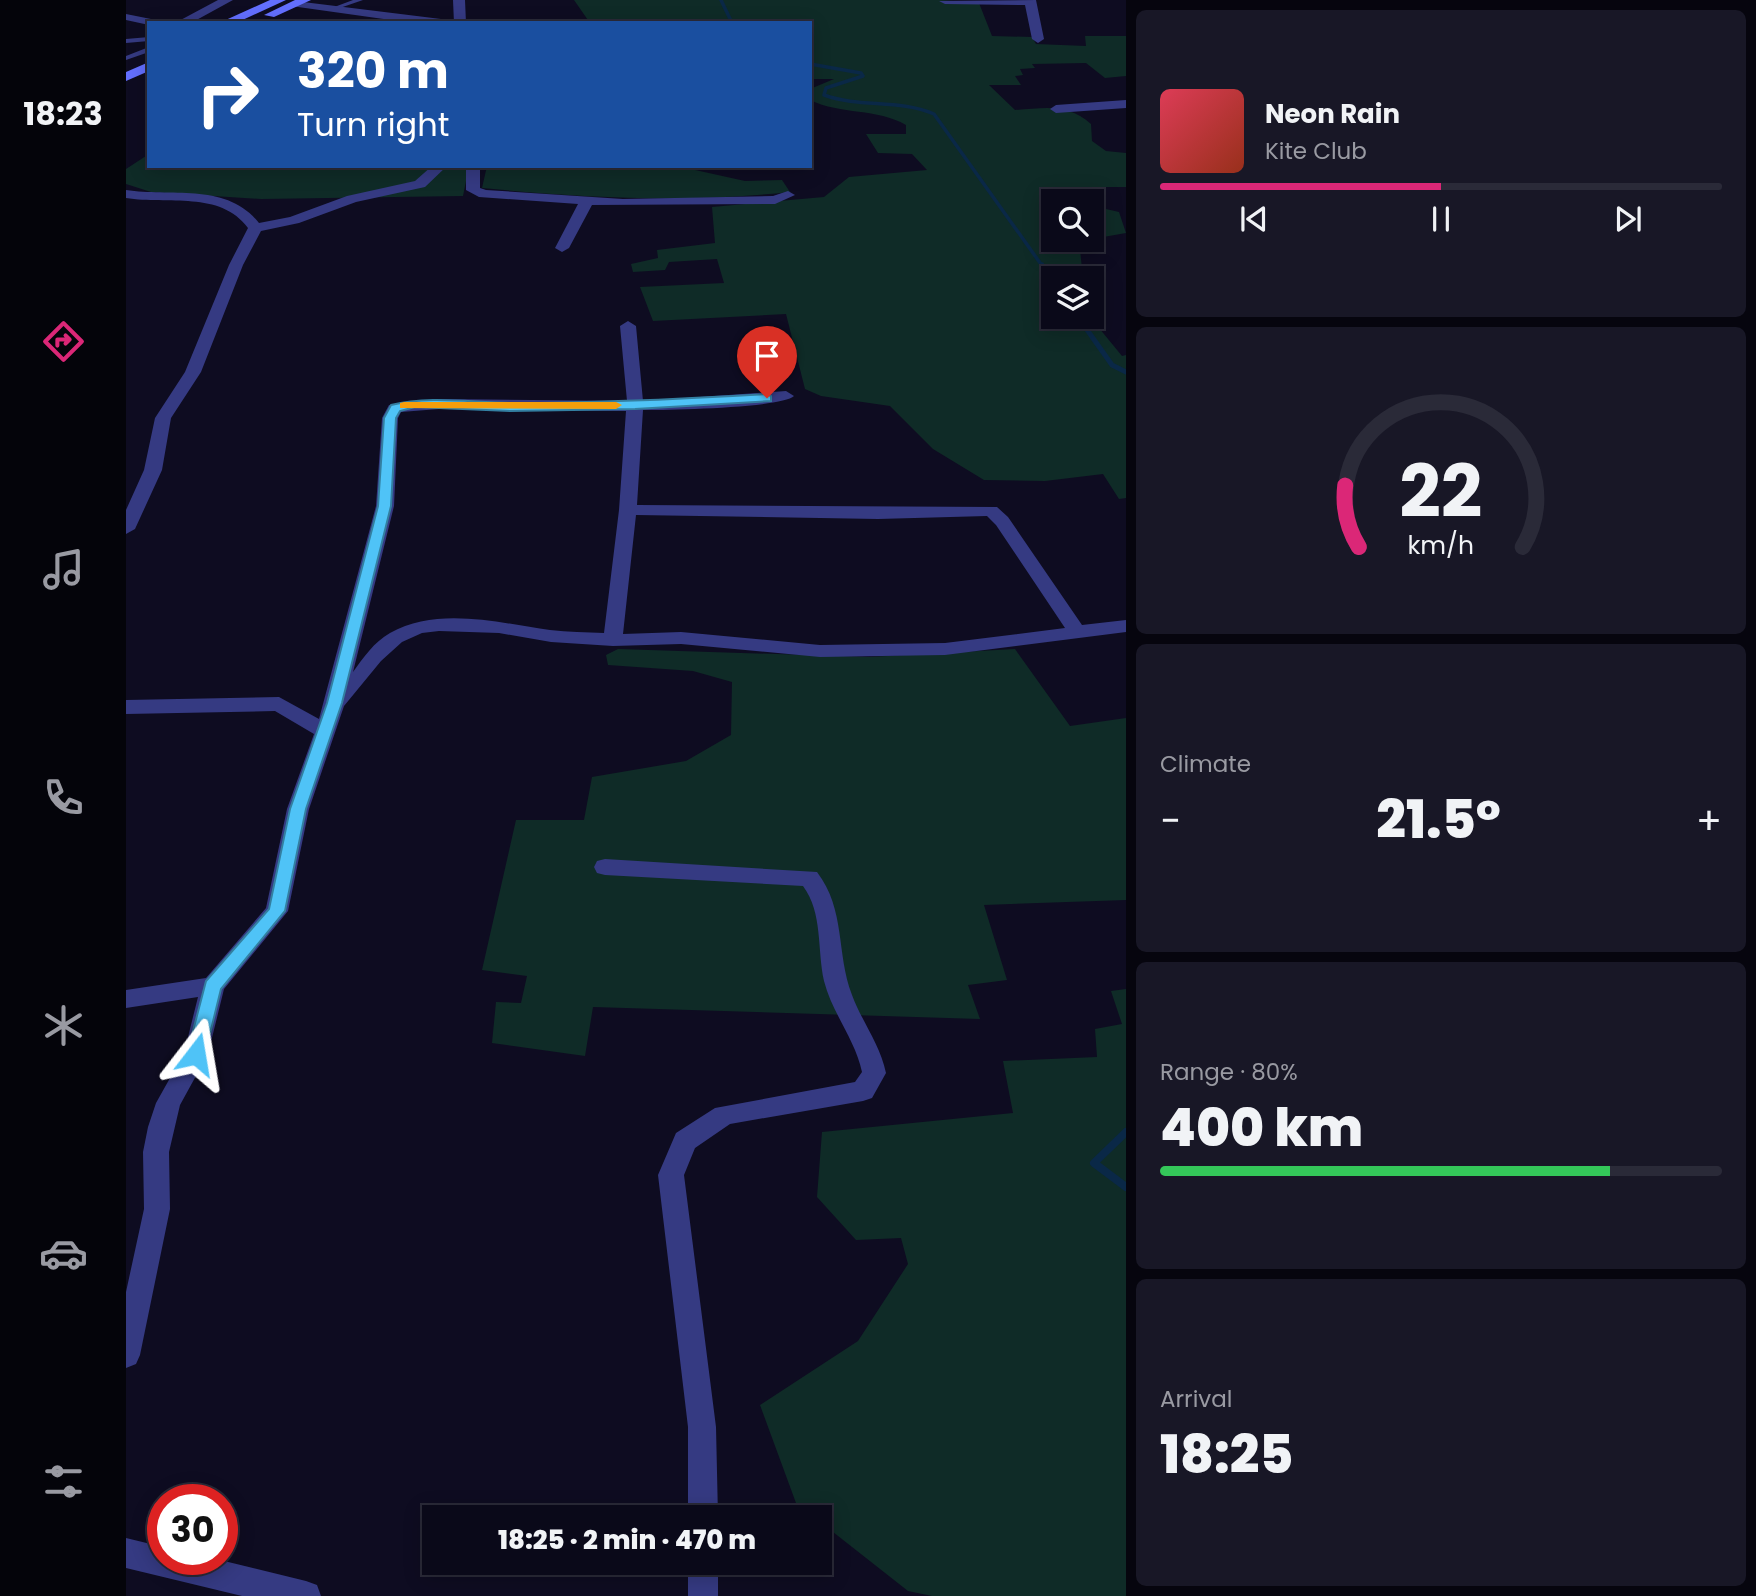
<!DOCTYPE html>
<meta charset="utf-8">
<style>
body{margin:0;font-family:Poppins,sans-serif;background:#181726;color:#f1f3f6;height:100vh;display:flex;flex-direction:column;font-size:26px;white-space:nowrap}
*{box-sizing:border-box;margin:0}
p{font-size:23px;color:#999aa2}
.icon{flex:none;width:38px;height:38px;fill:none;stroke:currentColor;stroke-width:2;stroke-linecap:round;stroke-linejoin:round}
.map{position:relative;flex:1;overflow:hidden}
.details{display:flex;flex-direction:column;gap:10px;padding:10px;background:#06050e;width:630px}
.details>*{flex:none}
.banner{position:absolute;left:21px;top:21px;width:665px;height:147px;border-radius:0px;box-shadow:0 4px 18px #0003,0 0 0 2px #2a2a38;background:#1a4fa0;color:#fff;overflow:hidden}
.fabs{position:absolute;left:915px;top:189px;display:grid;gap:14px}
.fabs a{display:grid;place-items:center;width:63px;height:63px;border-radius:0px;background:#0a0919;box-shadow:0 4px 18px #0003,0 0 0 2px #2a2a38;font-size:35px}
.speed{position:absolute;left:21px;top:1484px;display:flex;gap:14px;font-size:35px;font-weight:700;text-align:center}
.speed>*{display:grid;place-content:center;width:91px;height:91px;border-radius:50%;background:#0a0919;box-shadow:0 4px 18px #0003,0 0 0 2px #2a2a38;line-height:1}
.speed .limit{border:10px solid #d22;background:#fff;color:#111}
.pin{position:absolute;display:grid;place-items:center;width:60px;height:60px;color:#fff;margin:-72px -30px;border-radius:50% 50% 50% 0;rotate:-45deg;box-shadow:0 0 7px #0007}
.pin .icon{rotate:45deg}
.me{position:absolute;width:77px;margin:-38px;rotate:14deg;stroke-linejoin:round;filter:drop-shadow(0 0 5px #0008)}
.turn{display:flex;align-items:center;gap:24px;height:147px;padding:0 35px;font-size:32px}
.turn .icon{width:91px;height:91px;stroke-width:2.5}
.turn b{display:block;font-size:49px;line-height:60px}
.big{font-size:52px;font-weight:800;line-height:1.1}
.details .widget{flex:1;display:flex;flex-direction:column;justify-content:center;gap:10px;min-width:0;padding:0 24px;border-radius:10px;background:#181726}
.details .dial{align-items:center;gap:0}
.dial svg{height:182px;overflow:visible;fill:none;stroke:#2a2a38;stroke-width:7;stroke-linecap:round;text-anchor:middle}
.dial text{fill:#f1f3f6;stroke:none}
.song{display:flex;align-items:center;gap:21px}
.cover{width:84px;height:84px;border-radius:10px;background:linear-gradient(135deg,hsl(350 70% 55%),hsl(10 70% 35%))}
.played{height:7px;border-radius:4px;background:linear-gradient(90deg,#db2777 50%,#2a2a38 50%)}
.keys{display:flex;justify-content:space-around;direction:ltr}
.heat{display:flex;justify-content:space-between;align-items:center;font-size:38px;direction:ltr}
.charge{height:10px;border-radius:5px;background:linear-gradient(90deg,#34c759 80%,#2a2a38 0)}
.trip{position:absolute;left:296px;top:1505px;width:410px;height:70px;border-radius:0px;background:#0a0919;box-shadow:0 4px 18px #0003,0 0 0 2px #2a2a38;font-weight:800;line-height:70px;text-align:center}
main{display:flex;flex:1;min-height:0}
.menu{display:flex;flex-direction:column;width:126px;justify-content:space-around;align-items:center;background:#04040a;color:#999aa2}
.menu .icon{width:49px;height:49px}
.menu .current{color:#db2777}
.menu b{font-size:32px;color:#f1f3f6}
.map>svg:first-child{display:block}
.green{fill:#0f2b27}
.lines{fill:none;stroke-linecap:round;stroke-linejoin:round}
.stream-far2{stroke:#0a2847;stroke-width:3.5}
.stream-far1{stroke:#0a2847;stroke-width:5}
.stream{stroke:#0a2847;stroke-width:8}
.lane{fill:#353a82;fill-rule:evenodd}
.street{fill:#353a82;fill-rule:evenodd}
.secondary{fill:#636fff;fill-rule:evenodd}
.route{fill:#4fc3f7;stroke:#337fa1;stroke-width:2}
.slow{fill:#f59e0b}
</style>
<main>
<nav class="menu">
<b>18:23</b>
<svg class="icon current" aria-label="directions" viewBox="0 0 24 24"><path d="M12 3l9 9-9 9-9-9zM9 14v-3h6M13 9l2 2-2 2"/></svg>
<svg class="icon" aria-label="music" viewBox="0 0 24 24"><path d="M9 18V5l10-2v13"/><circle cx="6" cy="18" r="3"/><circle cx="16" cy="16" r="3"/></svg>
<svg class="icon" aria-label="phone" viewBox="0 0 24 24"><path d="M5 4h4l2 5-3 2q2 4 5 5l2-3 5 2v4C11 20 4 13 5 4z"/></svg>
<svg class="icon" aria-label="climate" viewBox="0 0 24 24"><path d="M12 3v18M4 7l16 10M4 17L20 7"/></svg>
<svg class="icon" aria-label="car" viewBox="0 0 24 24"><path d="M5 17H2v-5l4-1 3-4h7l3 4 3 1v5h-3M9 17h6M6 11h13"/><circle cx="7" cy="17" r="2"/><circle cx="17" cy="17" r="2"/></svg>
<svg class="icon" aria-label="filters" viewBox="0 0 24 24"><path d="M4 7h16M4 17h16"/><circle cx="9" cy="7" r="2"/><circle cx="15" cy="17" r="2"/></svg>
</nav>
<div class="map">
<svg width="1000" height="1596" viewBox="0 0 1000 1596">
<rect width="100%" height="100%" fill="#0e0c21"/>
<path class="green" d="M448 0H815L853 3 866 36 906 37 910 44 960 46 959 36H1000V76L979 78 960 63 906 64 909 68 894 69 897 75 889 76 895 85H863L889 110C920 108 941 103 965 124L966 141 980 151 1000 153V187H972L980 209 993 212 1000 233 966 239V201H928V240H953L957 278H928V317H964L996 356 1000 355V498L993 499 977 474 919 481 858 480 807 449 764 406 695 396 679 389 660 314 527 321 514 287 598 283 591 259 543 262 539 270 507 272 505 264 532 258 531 250 589 243 586 207 698 197 723 177 801 170 786 154 752 153 740 134H780V125C751 108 715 115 684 100V89L708 79H684V23H464Z
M23 154V166H343L337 196 135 199 25 192 0 184V169Z
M361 166H551L619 181 656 180 664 192C561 203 460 198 356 188Z
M492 649 743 657 889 649 944 726 1000 718V900L858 905 881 980 842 985 854 1019 467 1007 459 1056 366 1043 370 1002 395 1003 401 976 356 970 390 820H458L466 777 560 761 605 735 606 682 567 671 482 665 480 655Z
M1000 989V1596H806L782 1591 693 1521V1517H688L670 1503 634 1405 732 1341 782 1264 775 1238 730 1240 691 1197 696 1132 887 1113 877 1061 971 1057 969 1029 996 1024 985 991Z"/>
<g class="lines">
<path class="stream-far2" d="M595 0 606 23
M684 64 735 73 737 76 700 88 698 95C734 108 772 99 808 114L917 267"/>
<path class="stream-far1" d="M916 265 928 282
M952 317 986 365 1000 372"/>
<path class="stream" d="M1000 1132 968 1163 1000 1187"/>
<path class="lane" d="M227 0H237L208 10 203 9Z
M23 37V41L0 43V39Z
M23 47V52L0 60V56Z"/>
<path class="street" d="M92 0H107L65 23H49Z
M327 0H339L340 23H328Z
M910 0 918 39 912 43 906 39 899 5 819 4 813 1Z
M169 1 315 19 321 23H286L165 6 163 4Z
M0 14 35 21 37 23 23 25 0 20Z
M1000 100V108L930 113 924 109 930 105Z
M306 166H321L299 187 230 202 173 223 135 231 117 265 75 372 45 418 36 470 9 529 0 534V510L18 470 29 418 59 372 103 265 122 228C94 190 42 205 0 198V190C45 197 101 182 133 223L164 217 221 196 289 181Z
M340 166H354V188L360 190 497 199 647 196 662 191 669 195 649 204 466 205 443 248 436 252 429 248 452 204 353 197 340 190Z
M502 321 510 326 517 401 660 391 668 396C656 408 540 410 517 410L511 505 871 507 882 517 956 625 1000 620V632L819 655 694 657 555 644 487 646 425 642 373 633 313 631 296 633 276 642 255 661 218 706 183 809 162 911 98 989 82 1054 54 1105 43 1152 44 1209 14 1355 10 1364 0 1368V1292L18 1209 17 1152 22 1127 30 1103 58 1053 72 997 0 1008V990L80 978 140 908 161 809 188 734 149 711 0 714V700L153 697 193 719 250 506 256 418 263 405 313 399 501 401 494 326ZM313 409 500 411 493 510 478 633C460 632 442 632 424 630 373 623 312 606 264 633 248 642 237 658 227 672L268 506 272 418 275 412ZM510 515 752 519 861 516 870 525 939 628 819 643 694 645 555 632 497 634Z
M479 859 691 872C720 910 710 953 726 995 736 1022 754 1044 760 1073L746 1098 737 1101 604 1124 569 1148 558 1175 590 1427 592 1517H562V1427L532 1175 550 1133 589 1108 729 1082 736 1072C729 1039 706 1013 698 981 691 949 697 913 677 886L479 875 471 873 468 867 471 861Z
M0 1538 37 1547V1559H90L180 1581 191 1585 195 1596H116L0 1568Z
M562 1563H592V1596H562Z"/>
<path class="secondary" d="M144 0H160L110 23H93Z
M169 0H185L148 17 138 15Z
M23 62V71L0 81V72Z"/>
</g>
<path class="route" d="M641 394 645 396V401L509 409 384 411 289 407 274 411 270 418 265 506 216 703 180 809 159 911 95 989 79 1054 76 1060H63L61 1054 80 981 143 909 164 809 201 703 252 506 258 418 265 405C305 395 347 403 388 403 472 403 556 399 641 394Z"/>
<path class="slow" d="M278 402H490L496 405 490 409 274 408V403Z"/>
</svg>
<div class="fabs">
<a><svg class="icon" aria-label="search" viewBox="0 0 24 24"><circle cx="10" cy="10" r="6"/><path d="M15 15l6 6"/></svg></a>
<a><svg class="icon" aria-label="layers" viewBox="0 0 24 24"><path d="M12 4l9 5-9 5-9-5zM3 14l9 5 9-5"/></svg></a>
</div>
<div class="speed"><div class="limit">30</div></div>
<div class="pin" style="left:641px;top:398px;background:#d93025"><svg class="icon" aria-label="arrive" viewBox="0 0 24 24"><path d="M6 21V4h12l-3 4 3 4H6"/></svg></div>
<svg class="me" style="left:70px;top:1054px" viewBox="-20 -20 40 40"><path d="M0-17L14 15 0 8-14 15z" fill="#4fc3f7" stroke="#fff" stroke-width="4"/></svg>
<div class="trip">18:25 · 2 min · 470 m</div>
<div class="banner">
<div class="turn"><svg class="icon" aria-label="right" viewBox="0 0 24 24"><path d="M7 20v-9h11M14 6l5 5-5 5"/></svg><div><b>320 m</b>Turn right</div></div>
</div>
</div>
<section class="details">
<div class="widget">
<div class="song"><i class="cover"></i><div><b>Neon Rain</b><p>Kite Club</p></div></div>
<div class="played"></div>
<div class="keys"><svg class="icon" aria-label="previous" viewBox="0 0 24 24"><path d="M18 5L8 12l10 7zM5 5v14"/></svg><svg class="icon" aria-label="pause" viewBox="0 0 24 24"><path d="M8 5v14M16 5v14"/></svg><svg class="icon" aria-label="next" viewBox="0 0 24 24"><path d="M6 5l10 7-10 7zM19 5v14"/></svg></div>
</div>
<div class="widget dial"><svg viewBox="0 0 100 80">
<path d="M14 69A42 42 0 1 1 86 69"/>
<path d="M14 69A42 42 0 0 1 8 42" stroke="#db2777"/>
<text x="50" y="56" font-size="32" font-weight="700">22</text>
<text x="50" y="72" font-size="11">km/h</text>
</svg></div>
<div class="widget"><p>Climate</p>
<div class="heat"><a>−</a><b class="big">21.5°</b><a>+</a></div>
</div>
<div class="widget"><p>Range · 80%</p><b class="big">400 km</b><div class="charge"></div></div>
<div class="widget"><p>Arrival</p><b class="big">18:25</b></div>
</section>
</main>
